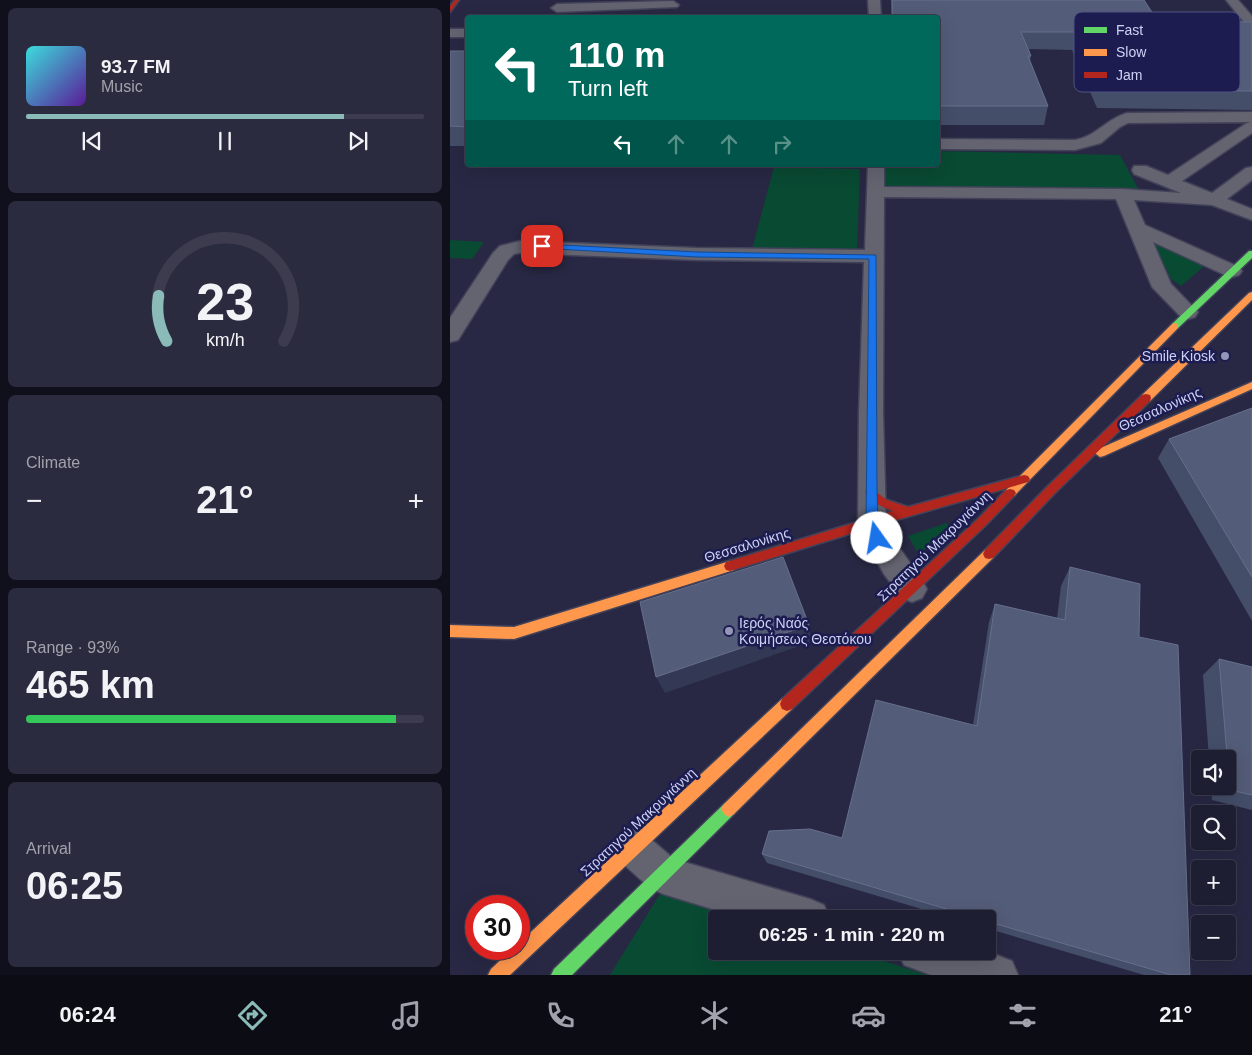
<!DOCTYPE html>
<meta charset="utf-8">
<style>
body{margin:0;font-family:Arial,sans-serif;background:#2b2b3f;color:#f1f3f6;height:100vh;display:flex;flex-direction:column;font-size:19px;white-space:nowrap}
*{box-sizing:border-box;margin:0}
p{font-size:16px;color:#a1a2ac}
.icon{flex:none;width:28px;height:28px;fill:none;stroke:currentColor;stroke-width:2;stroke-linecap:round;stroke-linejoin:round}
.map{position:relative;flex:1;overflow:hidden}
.drawer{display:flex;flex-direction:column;gap:8px;padding:8px;background:#10101c;width:450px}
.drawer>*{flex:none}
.top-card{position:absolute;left:15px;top:15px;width:475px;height:152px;border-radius:5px;box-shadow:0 5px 20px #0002,0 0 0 1px #3c3c4e;background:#00695c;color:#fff;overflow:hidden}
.controls{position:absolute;left:741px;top:750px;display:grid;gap:10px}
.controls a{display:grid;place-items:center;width:45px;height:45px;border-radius:5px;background:#1e1e33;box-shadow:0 5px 20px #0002,0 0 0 1px #3c3c4e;font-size:25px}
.speed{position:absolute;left:15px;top:895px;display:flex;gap:10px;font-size:25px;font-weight:700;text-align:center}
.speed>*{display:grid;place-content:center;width:65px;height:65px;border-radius:50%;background:#1e1e33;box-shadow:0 5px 20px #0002,0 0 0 1px #3c3c4e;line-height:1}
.speed .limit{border:8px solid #d22;background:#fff;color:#111}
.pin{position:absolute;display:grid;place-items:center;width:42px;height:42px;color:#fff;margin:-21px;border-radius:10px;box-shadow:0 2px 8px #0006}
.me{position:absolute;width:55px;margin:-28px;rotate:347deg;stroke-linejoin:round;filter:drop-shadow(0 0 4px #0008)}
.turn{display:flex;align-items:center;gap:18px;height:105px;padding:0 20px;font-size:22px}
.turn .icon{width:65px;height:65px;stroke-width:2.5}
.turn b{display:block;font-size:35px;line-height:42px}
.lanes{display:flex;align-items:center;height:48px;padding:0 20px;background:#0003;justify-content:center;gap:25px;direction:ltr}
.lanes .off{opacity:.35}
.big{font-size:38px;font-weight:700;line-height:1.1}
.drawer .tile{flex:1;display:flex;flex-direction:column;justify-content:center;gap:8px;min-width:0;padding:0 18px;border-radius:8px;background:#2b2b3f}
.drawer .dial{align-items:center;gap:0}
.dial svg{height:130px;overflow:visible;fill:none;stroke:#3c3c4e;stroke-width:7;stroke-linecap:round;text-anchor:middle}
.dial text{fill:#f1f3f6;stroke:none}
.song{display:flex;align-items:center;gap:15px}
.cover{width:60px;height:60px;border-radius:8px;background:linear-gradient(135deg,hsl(180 70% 55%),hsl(270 70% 35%))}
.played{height:5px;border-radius:2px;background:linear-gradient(90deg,#8bbbb9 80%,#3c3c4e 80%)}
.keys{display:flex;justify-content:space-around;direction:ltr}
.heat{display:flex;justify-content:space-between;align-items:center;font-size:28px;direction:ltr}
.charge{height:8px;border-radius:4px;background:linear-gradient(90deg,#34c759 93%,#3c3c4e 0)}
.trip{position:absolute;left:258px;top:910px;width:288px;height:50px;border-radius:5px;background:#1e1e33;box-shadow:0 5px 20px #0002,0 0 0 1px #3c3c4e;font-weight:700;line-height:50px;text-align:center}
.menu{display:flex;height:80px;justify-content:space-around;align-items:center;background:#0c0c14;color:#a1a2ac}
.menu .icon{width:35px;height:35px}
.menu .on{color:#8bbbb9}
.menu b{font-size:22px;color:#f1f3f6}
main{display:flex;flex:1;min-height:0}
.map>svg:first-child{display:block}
.green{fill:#094a33}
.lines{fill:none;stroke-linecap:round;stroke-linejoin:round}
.street-casing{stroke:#42425a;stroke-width:3}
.fast-casing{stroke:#42425a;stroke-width:3}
.slow-casing{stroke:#42425a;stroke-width:3}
.jam-casing{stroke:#42425a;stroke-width:3}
.street{fill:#636470;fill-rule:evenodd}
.fast{fill:#63d668;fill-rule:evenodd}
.slow{fill:#ff974d;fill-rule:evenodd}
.jam{fill:#b3261e;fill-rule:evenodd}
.wall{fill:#444e69}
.shaded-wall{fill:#333954}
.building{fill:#535c78;stroke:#666f8c}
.route{fill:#1a73e8;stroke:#114b97}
.poi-dot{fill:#9396b6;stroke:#1c1c50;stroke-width:2}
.labels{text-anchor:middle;stroke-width:5;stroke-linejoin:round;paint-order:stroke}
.poi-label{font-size:14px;fill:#cdd2f4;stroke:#1c1c50;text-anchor:end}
.street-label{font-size:14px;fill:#cdd2f4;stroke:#1c1c50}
.key{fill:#1c1c50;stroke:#515381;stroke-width:1}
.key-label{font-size:14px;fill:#cdd2f4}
</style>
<main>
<section class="drawer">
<div class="tile">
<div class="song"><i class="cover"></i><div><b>93.7 FM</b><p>Music</p></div></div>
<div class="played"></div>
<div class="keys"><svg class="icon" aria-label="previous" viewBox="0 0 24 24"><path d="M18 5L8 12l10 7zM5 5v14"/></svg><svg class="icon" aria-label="pause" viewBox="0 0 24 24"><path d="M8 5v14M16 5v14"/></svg><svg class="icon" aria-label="next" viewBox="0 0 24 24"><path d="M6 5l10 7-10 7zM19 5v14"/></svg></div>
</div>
<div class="tile dial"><svg viewBox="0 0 100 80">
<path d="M14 69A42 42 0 1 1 86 69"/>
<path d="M14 69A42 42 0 0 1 9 41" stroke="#8bbbb9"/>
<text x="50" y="56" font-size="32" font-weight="700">23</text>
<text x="50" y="72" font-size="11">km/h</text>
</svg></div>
<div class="tile"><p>Climate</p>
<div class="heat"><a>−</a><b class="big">21°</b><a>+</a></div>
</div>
<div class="tile"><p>Range · 93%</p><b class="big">465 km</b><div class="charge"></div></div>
<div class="tile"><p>Arrival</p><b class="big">06:25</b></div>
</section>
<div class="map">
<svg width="802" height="975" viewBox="0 0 802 975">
<rect width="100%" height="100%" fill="#282844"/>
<path class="green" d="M488 151 670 155 690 192 434 189V170L438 165H488Z
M324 167 410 169 407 251 302 249Z
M702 239 760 261 731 286 721 279Z
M0 240 34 242 22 259 0 258Z
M497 523 499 527 469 555 458 536Z
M213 889 304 919H266V951H404L477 975H160Z"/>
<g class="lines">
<defs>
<path id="street" d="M418 0H430L431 18H419Z
M776 0H788L802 16V28L798 27Z
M223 1 229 5 227 7 107 12 101 8 107 4Z
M0 29H18V37H0Z
M802 112V133L732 181 762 193 796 168 802 167V180L777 199 802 209V220L762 205 684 200 695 225 789 267 792 271 789 275 782 277 775 275 703 242 721 284 748 312 745 317 738 319 731 317 702 287 666 199 434 197 433 413 436 522 444 540 472 580 477 589 472 598 462 602 452 598 434 574 420 549 408 522 409 413 414 262 247 260 70 253 64 254 58 260 8 340 0 342V318L43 253 50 246 70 241 247 248 415 250 418 165H434V187L673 189 731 193 684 174 682 170 684 166H696L718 175 797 123 801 122 678 123 670 127 651 143 625 150 488 149V139L625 140C647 136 656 119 677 113Z
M183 829 196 835 224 859 360 899 374 905 380 919H295L213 894 200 888 170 861 164 848 170 835Z
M448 951H536L562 961 568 975H481L454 965Z"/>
<path id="fast" d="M799 251H802V258L728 328H722V324Z
M279 801 284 804 287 809 284 814 122 975H101L104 969 274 804Z"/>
<path id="slow" d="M802 292V300L700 401H692L691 398 692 395 799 293Z
M725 323 728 324V328L564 496H556L554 493 556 490 722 324Z
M802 382V389L654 456 650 457 645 453 646 450Z
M539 549 543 550 545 554 543 558 284 814 279 817 274 814 271 809 274 804 535 550Z
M280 561 284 562 286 566 284 570 64 639 0 637V625L64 627Z
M337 697 342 699 344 704 342 709 60 975H38L41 969 62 949H69V943L332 699Z"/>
<path id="jam" d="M5 0H9L0 12V6Z
M696 394 700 395 701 398 700 401 605 493 543 558 539 559 535 558 533 554 535 550 597 487 692 395Z
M574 475 578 476 580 479 578 482 422 527 280 571 276 570 274 566 276 562 280 561 443 511C432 507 422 503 415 492L417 489 421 488 437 500 458 507Z
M560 489 564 490 566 493 564 496 536 525 342 709 337 711 332 709 330 704 332 699 528 519 556 490Z"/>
</defs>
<use href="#street" class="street-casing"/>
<use href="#fast" class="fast-casing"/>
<use href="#slow" class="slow-casing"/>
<use href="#jam" class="jam-casing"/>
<use href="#street" class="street"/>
<use href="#fast" class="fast"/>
<use href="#slow" class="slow"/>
<use href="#jam" class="jam"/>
</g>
<path class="wall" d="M441 0H694L707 20 802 22V110L647 108 622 50 579 49 581 56 580 61 598 106 594 125H488V18H441Z
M0 51H18V146H0Z
M333 165H396V167Z
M802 408V621L708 458 719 439Z
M620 567 689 637 740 975H694L536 928V919H505L317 863 312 854 392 838 523 725 539 622 545 604 607 618 611 586Z
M769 659 802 667V810L762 800 761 786H778V759H759L753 675Z"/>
<path class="shaded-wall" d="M359 625 361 642 215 693 206 677Z"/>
<path class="building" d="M442 0H694L707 20 802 22V91L652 90 626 32H571L581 56H578L598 106H488V18H443Z
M0 51H18V127L0 126Z
M802 408V577L719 439Z
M333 557 359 625 206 677 190 602Z
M620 567 690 584 689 637 728 645 740 975H721L536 921V919H530L312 854 319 831 360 829 392 838 426 700 527 726 545 604 615 620Z
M769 659 802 667V795L780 790Z"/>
<path class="route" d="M92 244 247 252 426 255 427 492 428 522 433 538 432 542H423L416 522 419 259 247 257 89 248 88 246Z"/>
<g class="poi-dot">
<circle cx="775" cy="356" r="5"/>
<circle cx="279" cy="631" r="5"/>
</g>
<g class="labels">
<g class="poi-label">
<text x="765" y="361">Smile Kiosk</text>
<text x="289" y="628" text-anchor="start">Ιερός Ναός<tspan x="289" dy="16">Κοιμήσεως Θεοτόκου</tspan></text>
</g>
<g class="street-label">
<text transform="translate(710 409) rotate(-24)" y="5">Θεσσαλονίκης</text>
<text transform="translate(297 545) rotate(-17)" y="5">Θεσσαλονίκης</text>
<text transform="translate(484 546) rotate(-44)" y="5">Στρατηγού Μακρυγιάννη</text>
<text transform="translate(188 822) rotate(-43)" y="5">Στρατηγού Μακρυγιάννη</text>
</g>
</g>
<rect x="624" y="12" width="166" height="80" rx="8" class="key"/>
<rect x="634" y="27" width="23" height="6" fill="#63d668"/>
<rect x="634" y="49" width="23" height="7" fill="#ff974d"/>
<rect x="634" y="72" width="23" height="6" fill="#b3261e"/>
<g class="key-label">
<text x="666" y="35">Fast</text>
<text x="666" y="57">Slow</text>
<text x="666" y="80">Jam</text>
</g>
</svg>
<div class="controls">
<a><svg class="icon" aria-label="sound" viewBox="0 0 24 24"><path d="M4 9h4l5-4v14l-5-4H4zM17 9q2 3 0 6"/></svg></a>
<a><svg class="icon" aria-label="search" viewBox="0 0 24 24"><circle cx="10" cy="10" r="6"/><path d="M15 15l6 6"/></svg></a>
<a>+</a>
<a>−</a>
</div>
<div class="speed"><div class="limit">30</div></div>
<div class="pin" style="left:92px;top:246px;background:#d93025"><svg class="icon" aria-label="arrive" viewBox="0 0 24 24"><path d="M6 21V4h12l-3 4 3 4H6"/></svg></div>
<svg class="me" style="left:427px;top:538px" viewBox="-20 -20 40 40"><circle r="19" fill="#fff"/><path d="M0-13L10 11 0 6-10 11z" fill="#1a73e8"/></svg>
<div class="trip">06:25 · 1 min · 220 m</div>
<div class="top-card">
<div class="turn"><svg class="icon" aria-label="left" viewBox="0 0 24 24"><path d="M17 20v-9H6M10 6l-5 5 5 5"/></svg><div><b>110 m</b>Turn left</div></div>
<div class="lanes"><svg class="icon" aria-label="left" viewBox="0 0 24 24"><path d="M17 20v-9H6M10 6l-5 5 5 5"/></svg><svg class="icon off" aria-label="ahead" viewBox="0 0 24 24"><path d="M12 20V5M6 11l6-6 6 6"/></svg><svg class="icon off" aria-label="ahead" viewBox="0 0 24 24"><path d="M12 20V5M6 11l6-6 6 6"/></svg><svg class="icon off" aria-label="right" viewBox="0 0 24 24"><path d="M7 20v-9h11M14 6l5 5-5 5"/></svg></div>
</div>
</div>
</main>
<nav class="menu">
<b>06:24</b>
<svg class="icon on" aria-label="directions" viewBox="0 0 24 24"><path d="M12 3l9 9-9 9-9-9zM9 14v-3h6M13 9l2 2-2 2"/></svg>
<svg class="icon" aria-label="music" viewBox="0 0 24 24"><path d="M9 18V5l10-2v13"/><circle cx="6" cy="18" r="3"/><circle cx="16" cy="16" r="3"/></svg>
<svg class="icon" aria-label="phone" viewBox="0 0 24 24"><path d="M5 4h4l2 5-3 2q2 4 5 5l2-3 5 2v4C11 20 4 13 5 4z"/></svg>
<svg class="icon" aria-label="climate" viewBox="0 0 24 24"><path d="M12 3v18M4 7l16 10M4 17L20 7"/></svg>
<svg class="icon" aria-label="car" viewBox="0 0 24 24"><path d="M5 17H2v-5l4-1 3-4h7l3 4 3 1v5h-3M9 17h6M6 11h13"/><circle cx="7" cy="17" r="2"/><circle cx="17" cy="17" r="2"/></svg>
<svg class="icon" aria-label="filters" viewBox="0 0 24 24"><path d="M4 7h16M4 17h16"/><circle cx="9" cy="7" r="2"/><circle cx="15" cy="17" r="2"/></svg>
<b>21°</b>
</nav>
